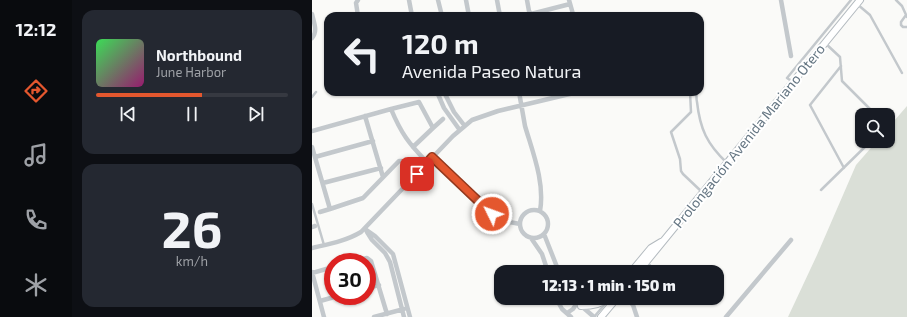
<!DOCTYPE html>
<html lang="es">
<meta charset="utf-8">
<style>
body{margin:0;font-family:"Exo 2",sans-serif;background:#242831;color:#f1f3f6;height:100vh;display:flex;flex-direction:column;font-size:15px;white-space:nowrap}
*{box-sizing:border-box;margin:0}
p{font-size:13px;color:#9ea1a6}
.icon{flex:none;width:22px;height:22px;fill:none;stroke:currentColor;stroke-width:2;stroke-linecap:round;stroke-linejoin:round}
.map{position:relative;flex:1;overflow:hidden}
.drawer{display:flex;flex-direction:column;gap:10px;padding:10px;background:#0d0f14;width:240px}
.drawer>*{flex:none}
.guide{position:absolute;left:12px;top:12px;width:380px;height:84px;border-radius:12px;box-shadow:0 1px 3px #0004;background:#171b24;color:#f1f3f6;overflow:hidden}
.controls{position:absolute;left:543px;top:108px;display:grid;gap:8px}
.controls a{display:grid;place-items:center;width:40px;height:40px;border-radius:8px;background:#171b24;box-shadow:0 1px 3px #0004;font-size:20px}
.speed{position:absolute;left:12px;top:253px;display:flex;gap:8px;font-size:20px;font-weight:700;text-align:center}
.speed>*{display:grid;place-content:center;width:52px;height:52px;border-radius:50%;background:#171b24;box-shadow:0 1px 3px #0004;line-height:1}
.speed .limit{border:6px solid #d22;background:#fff;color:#111}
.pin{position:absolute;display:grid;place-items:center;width:34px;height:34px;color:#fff;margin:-17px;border-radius:8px;box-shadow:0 2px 6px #0006}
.me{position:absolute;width:44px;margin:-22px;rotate:312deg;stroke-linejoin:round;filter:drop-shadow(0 0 3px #0008)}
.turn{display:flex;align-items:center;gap:14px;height:84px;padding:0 12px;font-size:18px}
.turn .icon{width:52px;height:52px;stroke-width:2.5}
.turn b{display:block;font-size:28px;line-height:34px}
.drawer .card{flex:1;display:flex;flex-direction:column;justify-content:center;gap:6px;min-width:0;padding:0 14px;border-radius:12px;background:#242831}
.drawer .dial{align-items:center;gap:0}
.dial b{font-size:52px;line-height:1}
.song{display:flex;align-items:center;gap:12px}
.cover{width:48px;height:48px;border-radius:6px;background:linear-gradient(135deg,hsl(130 70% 55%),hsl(320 70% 35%))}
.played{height:4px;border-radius:2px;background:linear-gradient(90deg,#e4572e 55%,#363941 55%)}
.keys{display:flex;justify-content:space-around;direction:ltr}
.trip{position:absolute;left:182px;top:265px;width:230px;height:40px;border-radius:12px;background:#171b24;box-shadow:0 1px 3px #0004;font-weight:800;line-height:40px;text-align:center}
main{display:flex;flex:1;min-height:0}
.dock{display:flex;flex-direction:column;width:72px;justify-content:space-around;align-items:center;background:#090b0e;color:#9ea1a6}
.dock .icon{width:28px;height:28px}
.dock .active{color:#e4572e}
.dock b{font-size:18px;color:#f1f3f6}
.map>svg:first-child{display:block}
.green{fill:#dadfd7}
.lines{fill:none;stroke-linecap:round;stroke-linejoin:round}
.secondary-casing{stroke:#b3babf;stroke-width:8}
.lane{stroke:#c3c8cc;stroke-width:2.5}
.street{stroke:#c3c8cc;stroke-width:4.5}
.secondary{stroke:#fff;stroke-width:6}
.route-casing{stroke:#94391e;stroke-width:10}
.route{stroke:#e4572e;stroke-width:7}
.labels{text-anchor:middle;stroke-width:4;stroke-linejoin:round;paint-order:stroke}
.street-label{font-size:14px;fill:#657683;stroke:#fff}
</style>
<main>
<nav class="dock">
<b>12:12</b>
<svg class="icon active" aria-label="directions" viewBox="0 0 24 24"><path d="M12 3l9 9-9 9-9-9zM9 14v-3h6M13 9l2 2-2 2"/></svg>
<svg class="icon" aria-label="music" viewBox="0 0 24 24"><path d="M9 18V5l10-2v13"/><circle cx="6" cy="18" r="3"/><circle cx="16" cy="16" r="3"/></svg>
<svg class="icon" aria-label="phone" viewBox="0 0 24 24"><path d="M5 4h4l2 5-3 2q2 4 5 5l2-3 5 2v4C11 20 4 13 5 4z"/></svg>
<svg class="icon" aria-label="climate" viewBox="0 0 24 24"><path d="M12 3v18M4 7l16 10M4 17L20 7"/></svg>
</nav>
<section class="drawer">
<div class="card">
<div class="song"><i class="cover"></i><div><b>Northbound</b><p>June Harbor</p></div></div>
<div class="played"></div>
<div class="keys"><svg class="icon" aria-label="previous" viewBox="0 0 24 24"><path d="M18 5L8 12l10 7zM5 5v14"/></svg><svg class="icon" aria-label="pause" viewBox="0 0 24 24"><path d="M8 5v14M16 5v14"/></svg><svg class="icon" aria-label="next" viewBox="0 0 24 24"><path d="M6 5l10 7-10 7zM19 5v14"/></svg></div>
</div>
<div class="card dial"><b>26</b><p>km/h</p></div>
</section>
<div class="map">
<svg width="595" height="317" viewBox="0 0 595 317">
<rect width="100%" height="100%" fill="#fafaf8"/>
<path class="green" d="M595 106V317H476L505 255 544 165 565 141H576V128Z"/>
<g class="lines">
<defs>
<path id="secondary" d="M319 272 339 248 349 242
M326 272 548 0
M269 306C279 306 289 305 297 298
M289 317 305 298"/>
</defs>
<use href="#secondary" class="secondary-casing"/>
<path class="lane" d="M584 0 590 6 595 17
M545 4 558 15 590 73
M594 15 589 22V25L591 27H595
M513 43 528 57 530 81 560 111 561 115
M529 66 498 105 532 168
M481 82 475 78 539 0
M378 92 379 112 359 132 368 159 369 171 371 174 390 192
M384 92C385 95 384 98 385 102 388 129 395 144 415 163
M0 97 4 92
M509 190 559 141
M0 204 12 245
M335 262 344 272
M282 317 293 304"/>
<path class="street" d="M46 0 44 3 46 16
M97 0 100 16
M126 0 130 16
M154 0 157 16
M185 0 188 16
M215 0 217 11 219 14 258 4
M257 0 261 14
M469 0 479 56
M0 14C2 23 6 31 0 38
M125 92 132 108 147 129
M132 92 142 112 152 125
M207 92C209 103 211 115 213 126 221 153 233 183 228 211
M79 109C89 133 97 144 115 162
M53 116 71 177
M121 128 131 119
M0 131 79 109 107 102 121 128 101 147
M0 147 18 209 51 198 87 161H90L105 174
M3 157 61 141
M120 157 174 210 192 221 208 224
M11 183 69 168
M208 224a14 14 0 1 1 28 0a14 14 0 1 1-28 0Z
M8 212 18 209
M0 227 3 226
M53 229 63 236 81 254 98 317
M55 232 60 240 73 253 78 262 92 317
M232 234 247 272
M219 238 230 254 236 272
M0 248C17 244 34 241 49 232L141 136 160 120 186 111 266 92
M40 262 55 258 59 261 75 314
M0 272 12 317
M0 273 21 267
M55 288 67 285
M244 298 250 309 259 317
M260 298 282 317
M314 298 321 305 325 317
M8 301 26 296
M255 313 261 309 265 303
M62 317 92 309
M414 317 479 240"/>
<use href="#secondary" class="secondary"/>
</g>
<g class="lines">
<defs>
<path id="route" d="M105 174 120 157 180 214"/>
</defs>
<use href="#route" class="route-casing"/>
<use href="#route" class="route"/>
</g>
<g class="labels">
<g class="street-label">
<text transform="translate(437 136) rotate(-51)" y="5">Prolongación Avenida Mariano Otero</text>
</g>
</g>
</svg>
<div class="controls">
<a><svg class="icon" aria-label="search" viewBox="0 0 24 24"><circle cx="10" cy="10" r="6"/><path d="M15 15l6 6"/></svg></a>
</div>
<div class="speed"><div class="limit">30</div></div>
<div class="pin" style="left:105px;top:174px;background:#d93025"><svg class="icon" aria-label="arrive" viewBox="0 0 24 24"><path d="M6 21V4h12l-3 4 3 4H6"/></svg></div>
<svg class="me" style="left:180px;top:214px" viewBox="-20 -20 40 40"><circle r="17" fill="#e4572e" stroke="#fff" stroke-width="3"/><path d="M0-11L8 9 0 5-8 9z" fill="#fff"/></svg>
<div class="trip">12:13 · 1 min · 150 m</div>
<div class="guide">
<div class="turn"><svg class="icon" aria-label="left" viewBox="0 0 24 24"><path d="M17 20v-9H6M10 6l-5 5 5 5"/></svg><div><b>120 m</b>Avenida Paseo Natura</div></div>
</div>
</div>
</main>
